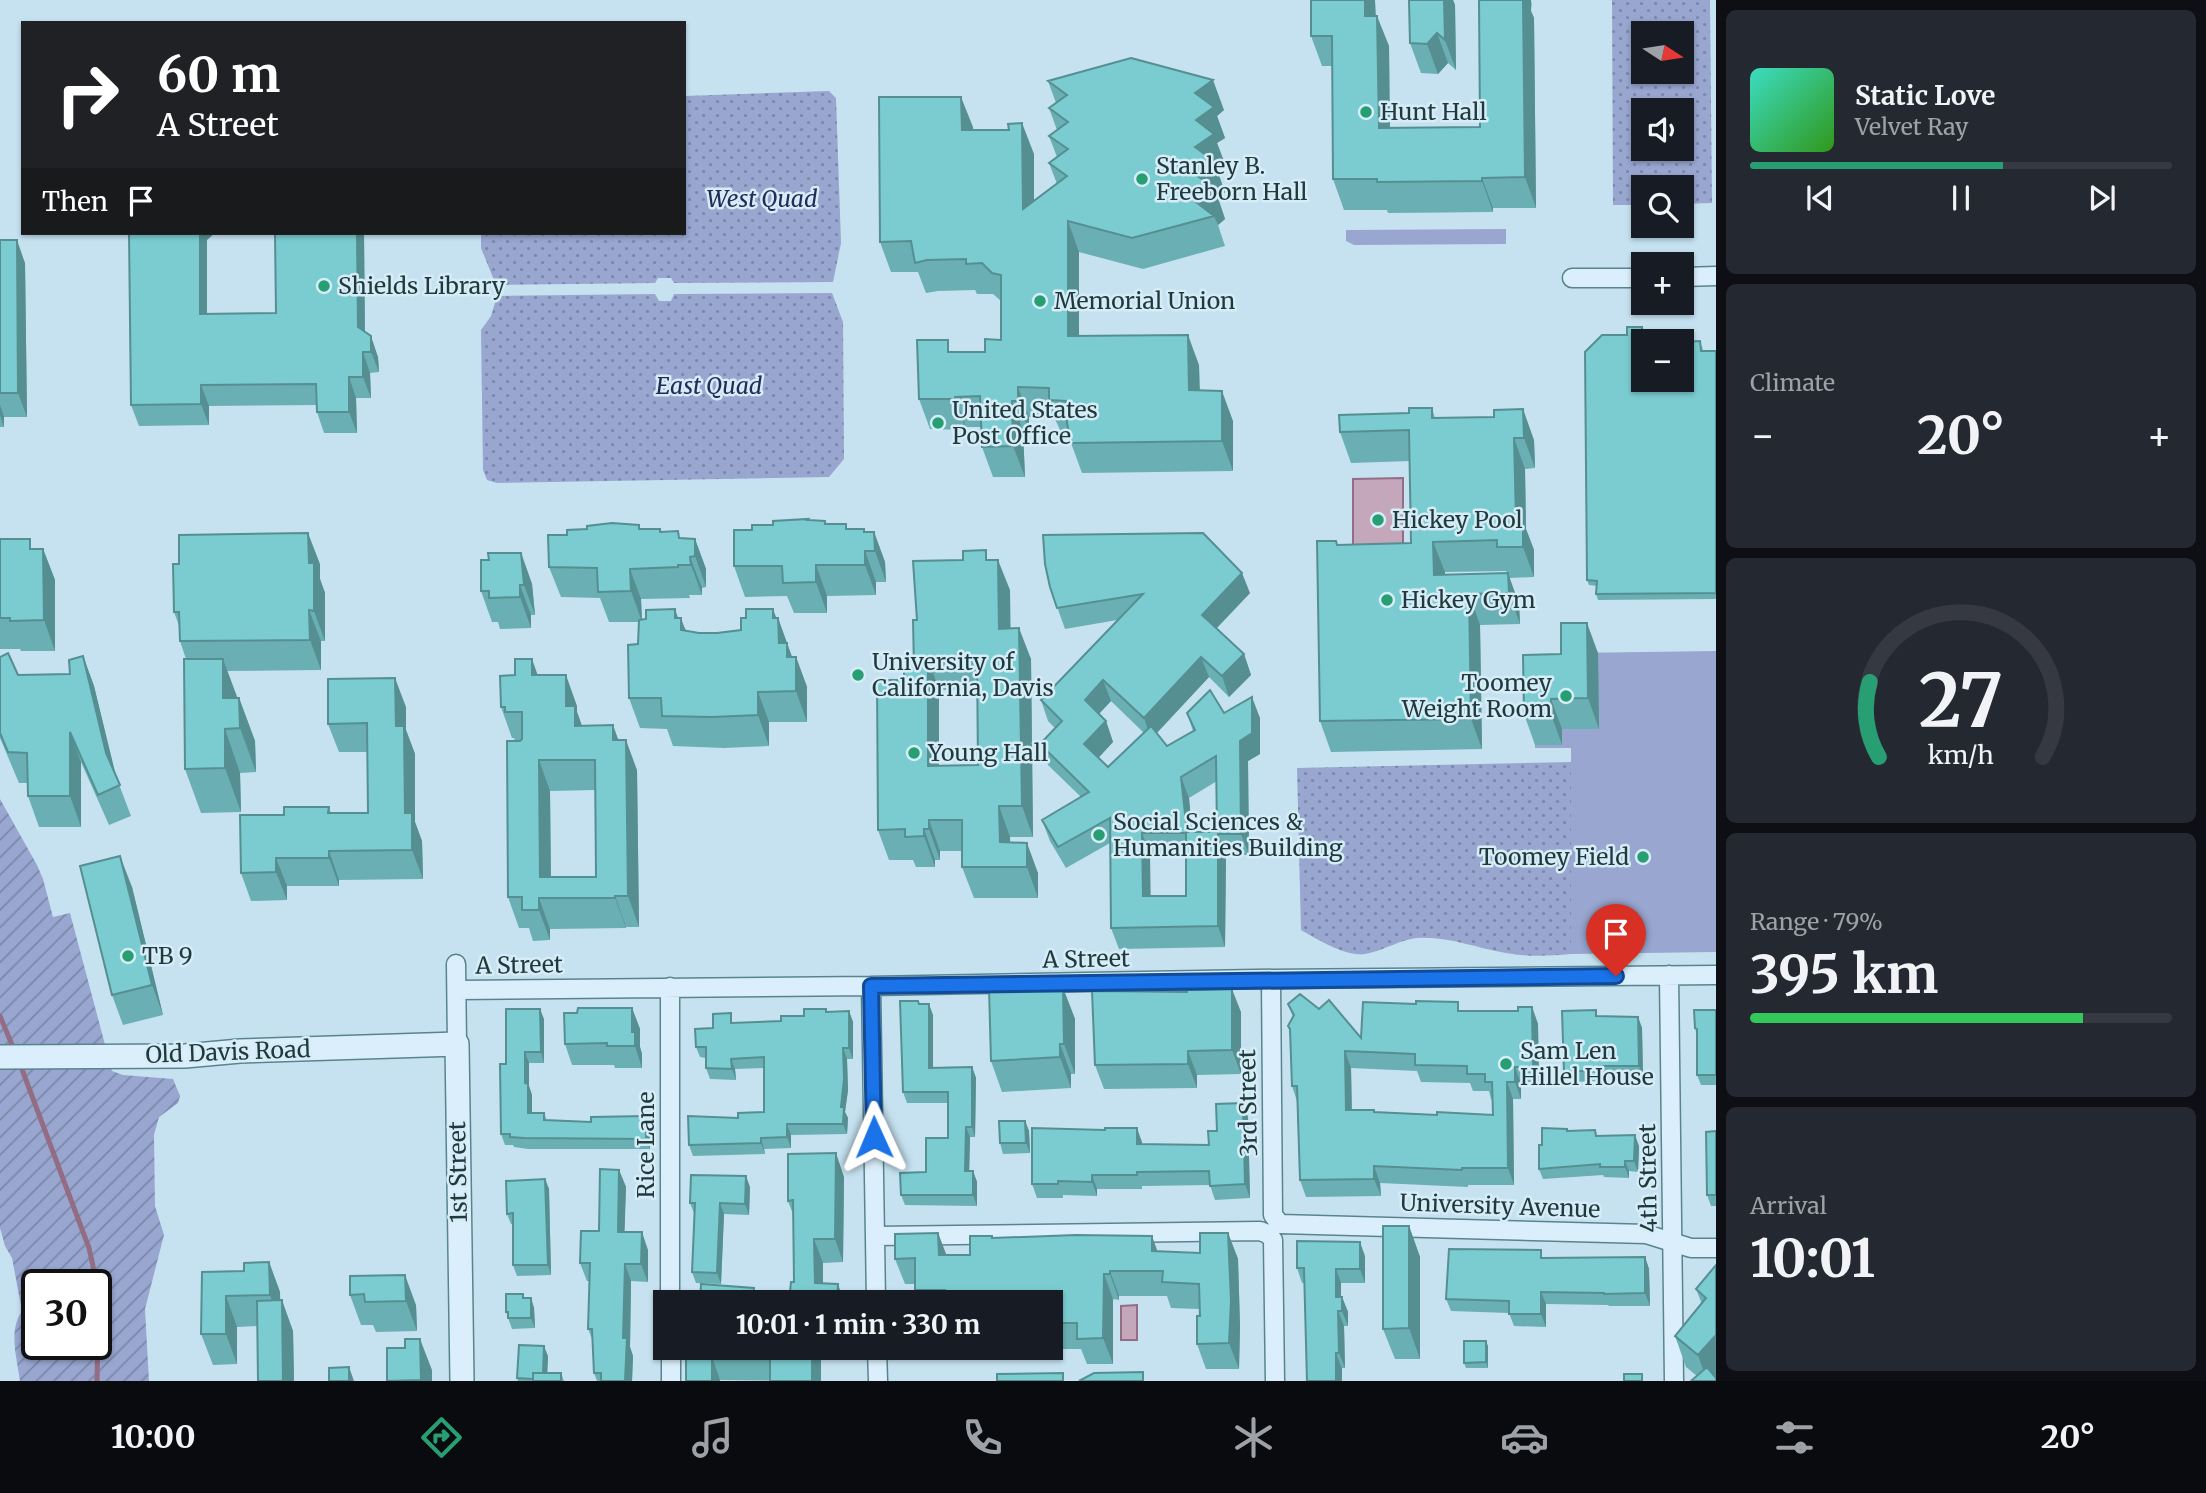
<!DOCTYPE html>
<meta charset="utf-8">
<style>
body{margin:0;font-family:Merriweather,serif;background:#242831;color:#f1f3f6;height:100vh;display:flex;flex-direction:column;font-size:26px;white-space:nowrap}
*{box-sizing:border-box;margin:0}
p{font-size:23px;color:#9ea1a6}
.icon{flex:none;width:38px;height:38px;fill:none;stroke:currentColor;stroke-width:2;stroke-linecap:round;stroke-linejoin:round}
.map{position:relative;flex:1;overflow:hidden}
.drawer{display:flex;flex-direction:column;gap:10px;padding:10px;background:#0d0f14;width:490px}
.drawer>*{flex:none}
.hud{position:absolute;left:21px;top:21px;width:665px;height:214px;border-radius:0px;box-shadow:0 2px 5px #0004;background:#202124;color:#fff;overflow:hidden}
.needle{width:46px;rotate:102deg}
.tools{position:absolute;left:1631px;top:21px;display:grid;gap:14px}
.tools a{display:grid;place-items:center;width:63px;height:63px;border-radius:0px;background:#171b24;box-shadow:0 2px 5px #0004;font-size:35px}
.speed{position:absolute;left:21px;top:1269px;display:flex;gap:14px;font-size:35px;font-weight:700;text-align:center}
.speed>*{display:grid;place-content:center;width:91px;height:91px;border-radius:50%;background:#171b24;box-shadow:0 2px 5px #0004;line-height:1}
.speed .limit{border:4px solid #111;border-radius:10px;background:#fff;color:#111}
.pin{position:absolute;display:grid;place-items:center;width:60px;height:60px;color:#fff;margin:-72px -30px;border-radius:50% 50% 50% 0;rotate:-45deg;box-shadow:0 0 7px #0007}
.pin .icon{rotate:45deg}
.me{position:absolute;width:77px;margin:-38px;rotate:359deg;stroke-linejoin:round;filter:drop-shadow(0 0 5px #0008)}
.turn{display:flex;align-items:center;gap:24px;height:147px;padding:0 21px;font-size:32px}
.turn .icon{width:91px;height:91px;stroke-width:2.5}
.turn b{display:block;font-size:49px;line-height:60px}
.then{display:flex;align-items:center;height:66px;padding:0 21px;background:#0003;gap:14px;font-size:26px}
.big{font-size:52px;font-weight:700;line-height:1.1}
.drawer .widget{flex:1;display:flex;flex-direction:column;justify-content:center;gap:10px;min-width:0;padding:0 24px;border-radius:10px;background:#242831}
.drawer .dial{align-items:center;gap:0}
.dial svg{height:182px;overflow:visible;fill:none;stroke:#363941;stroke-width:7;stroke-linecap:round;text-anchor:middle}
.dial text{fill:#f1f3f6;stroke:none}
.song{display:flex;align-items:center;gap:21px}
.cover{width:84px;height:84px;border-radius:10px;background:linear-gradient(135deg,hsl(170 70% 55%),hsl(110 70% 35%))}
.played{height:7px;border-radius:4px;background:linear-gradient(90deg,#279f73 60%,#363941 60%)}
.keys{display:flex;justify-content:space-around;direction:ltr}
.heat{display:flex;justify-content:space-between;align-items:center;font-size:38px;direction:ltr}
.charge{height:10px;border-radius:5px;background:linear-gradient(90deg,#34c759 79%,#363941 0)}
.trip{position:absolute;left:653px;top:1290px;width:410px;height:70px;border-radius:0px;background:#171b24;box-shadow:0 2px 5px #0004;font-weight:700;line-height:70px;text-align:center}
.dock{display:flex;height:112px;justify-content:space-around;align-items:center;background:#090b0e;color:#9ea1a6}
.dock .icon{width:49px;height:49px}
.dock .on{color:#279f73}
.dock b{font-size:32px;color:#f1f3f6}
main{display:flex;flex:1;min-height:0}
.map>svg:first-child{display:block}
.grass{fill:#98a6d0}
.park{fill:url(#park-dots);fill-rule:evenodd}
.garden{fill:url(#garden-furrows);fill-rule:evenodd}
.water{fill:#c4a7ba;stroke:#936d84;stroke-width:2}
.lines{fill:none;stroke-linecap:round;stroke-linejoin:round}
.stream{stroke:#936d84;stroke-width:5}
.minor-casing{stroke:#5a848d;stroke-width:21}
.tertiary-casing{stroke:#5a848d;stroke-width:26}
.minor{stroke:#daeffb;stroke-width:18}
.tertiary{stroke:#daeffb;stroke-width:23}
.wall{fill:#69afb3;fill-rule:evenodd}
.shaded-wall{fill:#558f92}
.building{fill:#7accd0;stroke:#558f92;stroke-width:2;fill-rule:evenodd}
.route-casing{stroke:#114b97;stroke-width:18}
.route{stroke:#1a73e8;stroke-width:12}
.poi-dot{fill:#279f73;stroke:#d6ecf7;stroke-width:2.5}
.labels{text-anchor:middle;stroke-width:5;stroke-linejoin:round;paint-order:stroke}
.poi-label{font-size:23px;fill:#1f393c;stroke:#d6ecf7;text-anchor:start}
.park-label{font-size:23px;font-style:italic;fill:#242a5a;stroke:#d6ecf7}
.street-label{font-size:23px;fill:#1f393c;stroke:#d6ecf7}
</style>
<main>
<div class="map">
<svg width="1716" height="1381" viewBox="0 0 1716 1381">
<defs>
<pattern id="park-dots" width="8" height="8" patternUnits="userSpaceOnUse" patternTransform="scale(1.75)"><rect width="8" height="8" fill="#98a6d0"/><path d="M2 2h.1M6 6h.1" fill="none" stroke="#7b88aa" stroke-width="1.8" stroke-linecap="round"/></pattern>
<pattern id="garden-furrows" width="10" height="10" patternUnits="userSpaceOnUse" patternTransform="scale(1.75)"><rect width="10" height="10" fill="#98a6d0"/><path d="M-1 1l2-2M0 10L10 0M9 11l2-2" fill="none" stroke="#7b88aa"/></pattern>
</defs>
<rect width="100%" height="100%" fill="#c6e2f1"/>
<path class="grass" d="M1506 229V244L1354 245 1346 241V230Z
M1716 651V952L1571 954V748H1535L1534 685 1572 653Z"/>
<path class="park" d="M1612 0H1710L1712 203 1682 204V187H1643V205H1613ZM1643 33H1682V72H1643ZM1643 110H1682V149H1643Z
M829 91 836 98 841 243 833 282 674 283 671 278H658L655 283 496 285 481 248V233H684V96Z
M832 293 843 322 844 459 829 477 497 483 487 480 483 470 481 330 491 316 497 296 655 294 659 301H671L674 294Z
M1571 762V954C1549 956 1528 957 1506 953 1476 948 1448 936 1417 938 1397 940 1373 957 1355 954 1336 951 1317 939 1301 930L1297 768Z"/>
<path class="garden" d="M0 799 37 865 43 879 53 917 70 913 112 1071 123 1075 173 1079 180 1096 178 1103 159 1117 154 1135 155 1206 164 1235 145 1309 149 1381H20C17 1358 8 1331 22 1311L12 1258 5 1246 0 1228ZM37 1284H96V1344H37Z"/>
<path class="water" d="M1403 478V561H1353V479Z
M1137 1305V1340H1121V1306Z"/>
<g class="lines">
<path class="stream" d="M0 1016 15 1052
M20 1064 89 1248 93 1266 95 1284
M96 1301 98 1324 97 1381"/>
<defs>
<path id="minor" d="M1682 277 1716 276
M1572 278H1643
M456 964 457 1044
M1669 975 1674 1381
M1271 980 1273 1215 1280 1224 1646 1234 1691 1248H1716
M871 986 876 1302
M670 987V1302
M457 990 871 986 1256 979 1716 975
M875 1236 1260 1231 1268 1234 1273 1240 1275 1381
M671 1348V1381
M877 1348 878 1381"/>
<path id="tertiary" d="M0 1057 185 1056 240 1051 457 1044 462 1381"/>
</defs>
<use href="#minor" class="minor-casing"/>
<use href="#tertiary" class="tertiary-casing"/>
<use href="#minor" class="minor"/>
<use href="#tertiary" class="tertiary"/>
</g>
<path class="wall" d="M1311 0H1375L1376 16 1389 46 1390 128 1480 127 1532 1 1531 11 1534 18 1536 208H1493V212L1388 213 1387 210H1344L1333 179 1332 66H1322L1311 36Z
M1409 0H1453L1455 5 1456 70 1448 63 1438 74 1421 73 1410 43Z
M1048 81 1224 110 1217 116 1225 138 1217 143 1225 164 1217 170 1225 192 1218 198 1225 219 1218 225 1225 246 1143 269 1079 252V336L1199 365 1200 390 1233 421V471L1082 473 1071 443 1068 431 1060 430 1055 419 1029 417V431H1023L1025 477H993L982 447V427H966V430L930 429 919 399 952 352H985L1001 340V301L993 294H977L975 290 938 291 926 293 918 272H891L880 242 973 127V130L1034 154V201L1057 184 1049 163 1057 157 1049 136 1057 130 1049 108 1056 103Z
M275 233H366H364L365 332 378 357 379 372 370 373 371 398H356L357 433H324L317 412V405L209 406V425L139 426 131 405 207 240V314L276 313Z
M0 240 25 263 27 417H4V427H0Z
M1644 332V334L1671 333 1673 341H1643L1702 346 1703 351H1716V599L1598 600 1596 594 1597 586 1589 585 1587 580 1627 335Z
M1432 408 1435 418 1534 440 1535 468 1525 469 1526 529 1534 550V577L1509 578 1519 604 1520 624 1480 625 1482 749 1331 752 1320 721 1338 545 1411 543 1410 461 1351 463 1340 432 1409 413ZM1506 571 1507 573 1445 575V572Z
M808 519V520L825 521 826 524 847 529H864L865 532H874L885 562 886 582H876V595L827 596V613H794L787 596 745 597 734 566 752 530Z
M639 525 640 529H660L661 532 681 538 695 539 706 569V587L702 588V595H689L690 598 641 599 642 620 679 618 686 630 699 633H717L741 630 778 618 792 657H796L807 687V722H769V746L724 748 673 746 667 729 640 728 629 698 638 644V622H609L600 598 561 597 549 567 567 535 587 529Z
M0 539 34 549H43L55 580V651H21L20 649H0Z
M521 553 532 584 535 615H531V628L500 629 498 622H492L481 591 489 560Z
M989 560 1010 590V629L1031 659 1033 837H1010V843L1038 873V898H974L962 867V851H940V860H935V867H916L913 860H889L878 830 904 680 914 668 917 620ZM977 689 978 765 939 766V690Z
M320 564V579L325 593V641H321V670L227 671 237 698H239L255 741 256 772 240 773 241 812 201 813 185 769 186 659 180 641V628L174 612Z
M1050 587 1250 593 1217 628 1244 654 1251 675 1229 697 1209 677 1157 733 1167 746 1193 731 1187 713H1224L1260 718V754L1248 761 1249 855H1226L1225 947 1119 949 1111 928 1110 843 1066 868 1050 841 1042 820 1081 797 1048 765 1040 744 1055 728 1048 721 1041 700 1117 620 1065 629ZM1111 701 1144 733 1108 767 1098 758 1113 742 1106 721 1099 714ZM1217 781V832H1192L1189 798ZM1186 853V896H1150V854Z
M1598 653 1599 729H1562V745H1535L1524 714Z
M83 656 94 686 115 774 131 816 109 825 81 762V827H39L28 796V783H19L0 738V657L18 675 70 674Z
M538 675 577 706V712L582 726 613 725 618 740 637 770 639 927H626V928L550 929V940L533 941 529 928H519L508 897 515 741 514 738H512L501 707ZM595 790 596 877H551L550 791Z
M406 707V730L415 754V822L422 841 423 879 339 880V886H287V900L251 901 241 873 284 815 329 807 331 813H368L367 752H339L328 724Z
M132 887 163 1015 123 1025 112 995Z
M1063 988 1075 1019V1074H1071V1088L1002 1092 991 1061Z
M919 1004 933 1015V1067H972L976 1078 975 1137H970L969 1171H973L977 1182V1206L905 1205 901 1195 926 1172 948 1138V1103H907L903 1092Z
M1288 1004 1319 1009 1361 1038 1461 1011H1518L1532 1007 1538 1024 1539 1084H1521V1099H1513L1514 1185H1468V1187L1380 1183 1381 1196 1306 1197 1300 1180 1297 1101 1292 1086 1290 1034 1288 1026 1293 1017ZM1351 1068 1417 1071 1421 1082 1470 1083 1473 1091H1489L1491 1099H1493V1115H1437L1375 1112 1374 1110H1352Z
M632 1008 640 1029V1047L642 1054V1068H615L614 1065H572L565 1044 577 1013Z
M1716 1010V1085H1701L1697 1075V1035L1695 1028Z
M849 1011 853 1022V1059H847L848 1090 845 1112 848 1118 847 1134 791 1135V1148L764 1149 765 1154 693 1156 689 1145 738 1118 764 1112V1068L735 1069 736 1080 710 1079 706 1068V1058L700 1057 696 1047 713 1028 781 1021 804 1016 827 1012Z
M1241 1012V1074L1197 1075V1088L1104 1089 1095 1065Z
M1598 1016 1638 1017 1642 1028 1643 1076H1602V1081L1568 1082 1564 1072Z
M544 1019V1063H529V1086L532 1095V1113H544L547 1121 650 1126V1149H528L514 1147 513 1145H505L501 1134 506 1064Z
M1248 1117 1250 1198 1215 1200 1210 1185 1142 1186V1189H1097V1196L1063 1195V1198H1037L1032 1184 1142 1142V1144L1209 1145 1217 1131Z
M1025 1121 1029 1131 1030 1153 1003 1154 1000 1143Z
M1595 1130 1597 1136 1639 1146 1638 1172 1629 1171V1178L1604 1177 1603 1175 1543 1179 1539 1169 1542 1145 1567 1131Z
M1716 1131V1206H1711L1707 1195Z
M619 1170 626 1187 624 1232 648 1250V1282L631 1281 630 1347 633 1356 632 1381H597L594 1373 593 1341 588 1329 590 1281H587L580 1263 599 1231Z
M844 1177 843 1262 823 1263V1283L794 1282 793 1214 788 1201Z
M545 1179 549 1189 551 1275 517 1276 513 1265V1224H511L507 1214Z
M750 1187 749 1215 724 1214 721 1284 696 1283 692 1272 694 1213 690 1203Z
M1409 1226 1420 1257V1359H1395L1383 1329Z
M938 1233 946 1255H970L992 1236V1238L1158 1251 1200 1253 1228 1233 1238 1259 1240 1326 1239 1369H1206L1197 1344 1199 1309 1171 1308 1167 1296H1119V1300L1113 1299V1364H1087L1081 1349H1010V1348H1050V1302H920L915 1290V1284H905L895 1259Z
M1365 1256V1283H1341V1297H1342L1348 1312V1326H1344L1345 1368H1342L1305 1283H1302L1297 1268Z
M1645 1257 1649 1269 1650 1306H1609L1608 1305 1546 1304V1327L1514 1326 1509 1313 1451 1311 1446 1299 1544 1258Z
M269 1262 280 1292V1300L293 1331 294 1381H258L257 1326 237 1327V1364L213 1365 201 1334 202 1272 244 1271Z
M1716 1265V1381L1697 1376 1686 1367 1675 1336 1702 1304 1696 1289Z
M350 1276 416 1305 417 1331 376 1332 373 1325H361L350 1295Z
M524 1298H531L534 1308 535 1328 512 1329 506 1312Z
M1488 1346V1368H1466L1464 1363Z
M686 1348H821V1381L720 1380Z
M548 1356 547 1373H561L564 1381H518L517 1378Z"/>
<path class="shaded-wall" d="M1365 0H1375V1L1376 46 1365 16Z
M1444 0H1453L1455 5 1456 70 1445 40Z
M1523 0H1531V11L1534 18 1536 208 1525 177Z
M1377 16 1389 46 1390 158 1379 128Z
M1437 33 1448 63 1438 74 1427 44Z
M1213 80 1224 110 1217 116 1225 138 1217 143 1225 164 1217 170 1225 192 1218 198 1225 219 1218 225 1214 216 1196 202 1195 93Z
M961 97 973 127 974 160 962 130Z
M1022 123 1034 154V240L1023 209Z
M1482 178 1493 208V212L1482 181Z
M1068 221 1079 252V367L1068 336Z
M200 233H215L207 240V335L200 314Z
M357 233H364L365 348 358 327Z
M17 240 25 263 27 417 18 393Z
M1188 335 1199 365 1200 421 1189 390Z
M371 336 378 357 379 372 371 352Z
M363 352 370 373 371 398 363 377Z
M349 377 356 398 357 433 349 412Z
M201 385 209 406V425L201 404Z
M1018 387 1029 417V431L1018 401Z
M1222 391 1233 421V471L1222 441Z
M955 397 966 427V430L955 399Z
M1012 401 1023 431 1025 477 1013 446Z
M0 405 4 417V427L0 415Z
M1523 409 1534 440 1535 468 1524 438Z
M1514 438 1525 469 1526 529 1534 550V577L1523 547 1516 520Z
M874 532 885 562 886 582 875 551Z
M308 533 320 564V579L325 593V641L314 611 309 563Z
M695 539 706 569V587L695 556Z
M1433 542 1445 572V606L1434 575Z
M43 549 55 580V651L44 620Z
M865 551 876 582V595L865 565Z
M521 553 532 584 535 615 524 585Z
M690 557 702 588V595L691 565Z
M998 560 1010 590 1011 659 999 629Z
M816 565 827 596V613L816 582Z
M630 569 641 599 642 622 631 591Z
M1242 573 1250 593 1210 635 1202 615Z
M1508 573 1519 604 1520 624 1509 593Z
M520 585 531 615V628L520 597Z
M1469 594 1480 625 1482 749 1471 719Z
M675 609 681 626V618L692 649 675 618Z
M773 609 779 625 778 618 796 668V657L807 687V722L779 643 773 618Z
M309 610 321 641V670L310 640Z
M1587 623 1598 653 1599 729 1588 698Z
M1019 628 1031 659 1033 837 1022 806Z
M1244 654 1251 675 1229 697 1222 676Z
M83 656 94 686 118 784 106 753Z
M1201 657 1209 677 1151 739 1144 718Z
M223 659 239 702 223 698Z
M532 659 543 690 532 675Z
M928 659 939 690V796L928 766Z
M566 675 577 706V712L586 737V756L566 706Z
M395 678 406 707V730L415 754V822L422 841 423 879 412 850 405 813 396 726Z
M1103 680 1111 701 1092 721 1085 700Z
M758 692 769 722V746L758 715Z
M1252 697 1260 718V754L1248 761 1249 855 1241 834 1240 741Z
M239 698 255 741 256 772 240 728Z
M1551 699 1562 729V745L1551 714Z
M1106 721 1113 742 1092 765 1084 744Z
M613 725 624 756 613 740Z
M225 729 240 773 241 812 225 768Z
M70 732 81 762V827L70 796Z
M626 740 637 770 639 927 628 896Z
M539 760 550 791 551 898 540 877Z
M1181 777 1189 798 1194 853 1187 832Z
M999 806 1010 837 1011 867 1000 842Z
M929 820 940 851V860L929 829Z
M924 829 935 860V867L924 836Z
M1142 833 1150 854 1151 917 1143 896Z
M1218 834 1226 855 1225 947 1218 926Z
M1027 843 1038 873V898L1027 867Z
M329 851 339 880V886L329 858Z
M120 856 132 887 163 1015 152 985Z
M276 858 287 886V900L276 872Z
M615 896 626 927V928L615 898Z
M539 898 550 929V940L539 910Z
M1063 988 1075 1019V1074L1064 1044Z
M1232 989 1241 1012V1074L1232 1050Z
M929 1004 933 1015V1078L929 1068Z
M1532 1007 1538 1024 1539 1084 1533 1067Z
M632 1008 640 1029V1047L642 1054V1068L635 1046 632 1032Z
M540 1009 544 1019V1063L541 1052Z
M849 1011 853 1022V1059L849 1048Z
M1638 1017 1642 1028 1643 1076 1639 1066Z
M1060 1044 1071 1074V1088L1060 1057Z
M843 1048 847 1059 848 1090 845 1112 848 1118 847 1134 843 1124 841 1107Z
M1188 1051 1197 1075V1088L1188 1064Z
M1345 1051 1351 1068 1352 1127 1346 1110Z
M525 1052 529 1063V1086L532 1095V1124L528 1113 525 1083Z
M731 1059 735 1069 736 1080 732 1069Z
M972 1067 976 1078 975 1137 972 1127Z
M1515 1067 1521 1084V1099L1515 1082Z
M1507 1082 1513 1099 1514 1185 1508 1168Z
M1243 1103 1248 1117 1250 1198 1245 1184Z
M646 1116 650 1126V1149L646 1139Z
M1025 1121 1029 1131 1030 1153 1026 1143Z
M787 1124 791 1135V1148L787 1137Z
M966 1127 970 1137 969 1182 965 1171Z
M1137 1128 1142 1142V1159L1137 1144Z
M1635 1135 1639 1146 1638 1172 1634 1161Z
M761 1138 764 1149 765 1154 761 1143Z
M836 1153 844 1177 843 1262 835 1239Z
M1625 1161 1629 1171V1178L1625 1167Z
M1374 1166 1380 1183 1381 1196 1374 1179Z
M619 1170 626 1187 624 1249 618 1232Z
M973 1171 977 1182V1206L973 1195Z
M1092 1175 1097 1189V1196L1092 1182Z
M746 1176 750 1187 749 1215 745 1204Z
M545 1179 549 1189 551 1275 548 1265Z
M720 1203 724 1214 721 1284 717 1273Z
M1409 1226 1420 1257V1359L1409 1328Z
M642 1232 648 1250V1282L641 1264Z
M938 1233 948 1259 939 1255Z
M1228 1233 1238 1259 1240 1326 1239 1369 1229 1343Z
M1152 1236 1161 1261 1152 1251Z
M814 1239 823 1263V1302L815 1283Z
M1360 1242 1365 1256V1283L1360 1269Z
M1645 1257 1649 1269 1650 1306 1645 1293Z
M269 1262 280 1292 281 1326 270 1295Z
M625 1264 631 1281 630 1347 633 1356 632 1381H625L623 1338Z
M1336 1269 1341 1283V1311L1336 1297Z
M1110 1271 1119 1296V1300L1110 1274Z
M1104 1274 1113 1299V1364L1103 1338Z
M405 1275 416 1305 417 1331 406 1301Z
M838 1284 844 1302H837Z
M754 1288 759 1302H753Z
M1541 1292 1546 1304V1327L1541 1314Z
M226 1296 237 1327V1364L226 1334Z
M1342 1297 1348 1312V1326L1342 1311Z
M531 1298 534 1308 535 1328 531 1318Z
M282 1300 293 1331 294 1381H283Z
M1338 1311 1344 1326 1345 1368 1339 1353Z
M1716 1335V1378L1707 1381 1698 1355Z
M420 1339 432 1370V1381H421Z
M1486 1341 1488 1346V1368L1486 1362Z
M544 1346 548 1356 547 1381H543Z
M812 1348H821V1381H812Z
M1336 1353 1342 1368V1381H1336Z
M712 1357 720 1380V1381H712Z
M349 1367 354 1381H349Z"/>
<path class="building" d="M1311 0H1365V16H1377L1379 128 1480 127 1479 0H1523L1525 177 1482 178V181L1377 182V179H1333L1332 36H1311Z
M1409 0H1444L1445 40 1437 33 1427 44 1410 43Z
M1131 58 1213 80 1195 93 1214 107 1196 120 1214 134 1195 147 1214 161 1196 175 1214 188 1196 202 1214 216 1132 238 1068 221V336L1188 335 1189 390 1222 391V441L1071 443 1067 423 1066 401 1049 400V388L1018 387V401H1012L1013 446 982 447 980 396 955 397V399H919L917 340H948V352H985V339L1001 340V275L992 273 982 263 966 264V259L927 260 915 263 911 241 880 242 879 97H961L962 130H1009L1008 124 1022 123 1023 209 1067 176 1049 163 1068 149 1049 136 1068 122 1049 108 1067 95 1048 81Z
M129 233H200V314L276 313 275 233H357L358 327 371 336V352H363V377H349V412H317L316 384 201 385V404L131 405Z
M0 240H17L18 393H0Z
M1627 327H1642V334L1671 333V341H1643V380H1682V342L1700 341 1701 351H1716V593L1596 594 1597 581 1587 580 1585 352 1602 335H1627Z
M1409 408H1432V418L1494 417V410L1523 409 1524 438H1514L1516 520H1523V547H1497V540L1433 542 1434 575 1508 573 1509 593 1469 594 1471 719 1320 721 1317 541H1336L1337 545 1411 543 1409 430 1340 432 1339 415 1409 413Z
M808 519 807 520 825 521V524H846V529H864V532H874L875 551H865V565H816V582L783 583 782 566H734V530H752V525H773V521Z
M612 523 639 525V529H660V532L678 531 679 538 695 539V556L690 557 691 565H678V567L630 569 631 591 598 592 597 568 549 567 548 535H567V530L587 529V526Z
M308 533 309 563H314V611L309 610 310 640 180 641 179 612H174L173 564H179V535Z
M1203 533 1242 573 1202 615 1244 654 1222 676 1201 657 1144 718 1103 680 1085 700 1106 721 1084 744 1108 767 1151 726 1167 746 1195 730 1187 713 1210 690 1224 713 1252 697V733L1240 741 1241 834H1218V926L1111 928 1110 818 1058 847 1042 820 1089 792 1040 744 1062 721 1041 700 1143 594 1057 608 1050 587 1045 564 1043 535ZM1216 756 1217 832H1187L1181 777ZM1142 833H1186V896H1143Z
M0 539H30V549H43L44 620 10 621V618H0Z
M986 550V560H998L999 629 1019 628 1022 806H999L1000 842 1027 843V867H962V820H929V829H924V836L905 837V829L878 830 877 680H904V668H914L913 620H917L913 561 963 560V551ZM977 658 978 765 928 766V659Z
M488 553H521L524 585H520V597L489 598V591H481V560H489Z
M675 609V618H681V630L699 633H717L741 630V618H746V609H773V618H778L779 643H787V657H796V691L758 692V715L712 717 662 716 661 698H629L628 645 638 644 639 620 646 619V610Z
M1561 623H1587L1588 698 1551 699V714H1524L1523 655 1561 654Z
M8 653 18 675 70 674 69 660 83 656 106 753 120 785 98 795 70 732V796H28L27 753 8 752 0 733V657Z
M184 659H223V698H239L240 728 225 729V768L185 769Z
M515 659H532V675H566V706H575V726L613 725V740H626L628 896H615V898H539V910H522V897H508L507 741H520L522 739V712H505V707H501L500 676 515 675ZM539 760H595L596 877H540Z
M395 678 396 726H404L405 813H412V850L329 851V858H276V872L241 873 240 815H284V807H329L328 813H368L367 723 328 724V679Z
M120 856 152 985 112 995 80 866Z
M989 988H1063L1064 1044H1060V1057L991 1061Z
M1232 989V1050L1188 1051V1064L1095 1065 1092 991 1187 992V990Z
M1300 994 1319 1009 1329 1000 1361 1038 1363 1002 1416 1004V1001L1458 1002V1011H1518V1007H1532L1533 1067H1515V1082H1507L1508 1168H1462V1170L1374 1166V1179L1300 1180 1297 1086H1292L1290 1029 1288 1026 1294 1015 1288 1004ZM1345 1051 1415 1054V1065L1467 1066V1074H1485V1082H1492L1493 1115 1437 1112V1115L1374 1112V1110H1346Z
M900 1001H918L919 1004H929V1068L972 1067V1127H966L965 1171H973V1195H901L900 1173 926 1172V1138H948V1092H903Z
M578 1008H632V1032H635V1046H607V1043L565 1044 564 1013H577Z
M506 1009H540L541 1052H525V1083L528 1084V1113H544V1120L591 1122V1117L646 1116V1139L524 1138 510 1137V1134H501L500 1064H506Z
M804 1009H826V1012L849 1011V1048H843L844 1079 841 1107H844L843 1124H787V1137L761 1138V1143L689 1145 688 1116 738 1118V1113L764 1112V1057L731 1059 732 1069 706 1068V1047H696L695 1029 713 1028V1014L731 1013V1023L781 1021V1016H804Z
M1596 1010V1016L1638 1017 1639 1066H1598V1070L1564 1072 1562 1011Z
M1694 1010H1716V1075H1697V1029L1695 1028Z
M1243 1103 1245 1184 1210 1186 1209 1171 1137 1172V1175H1092V1182L1058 1181V1184H1032V1128L1105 1130V1128H1137V1144L1209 1145 1208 1131H1217L1216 1104Z
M999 1121H1025L1026 1143H1000Z
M1542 1128 1567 1129V1131L1595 1130 1596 1136 1635 1135 1634 1161H1625V1167H1600V1164L1539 1169V1145H1542Z
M1716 1131V1195H1707L1706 1132Z
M836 1153 835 1239H814L815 1283 838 1284 837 1302H789L791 1282H794L793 1200 788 1201V1154Z
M600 1169 619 1170 618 1232H642L641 1264H625L623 1338H627L625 1381H601V1373H594L592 1329H588L590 1263H580L581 1231H599Z
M691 1175 746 1176 745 1204 720 1203 717 1273 692 1272 695 1203H690Z
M545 1179 548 1265H513V1213L507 1214 506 1181Z
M1383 1226H1409V1328L1383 1329Z
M938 1233 939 1255H970V1236H992V1238L1076 1235 1152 1236V1251L1200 1253V1233H1228L1231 1301 1229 1343 1197 1344V1316H1200L1199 1284 1162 1282 1163 1271H1110V1274H1104L1103 1338 1077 1339V1323H1050V1302H977V1299L945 1300V1290H915V1258L895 1259V1234Z
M1297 1241 1360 1242V1269H1336V1297H1342V1311H1338L1339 1353H1336V1381H1307L1304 1268H1297Z
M1449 1249 1541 1250V1258L1645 1257V1293L1604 1294V1293L1541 1292V1314H1509V1301L1446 1299Z
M269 1262 270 1295 226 1296V1334H201L202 1272 244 1271V1263Z
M1716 1265V1335L1698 1355 1675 1336 1706 1298 1696 1289Z
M405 1275 406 1301 365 1302 364 1294 350 1295V1276Z
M701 1284 754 1288 753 1302H700Z
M506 1294H523V1298H531V1318H508V1312H506Z
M282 1300 283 1381H258L257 1301Z
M405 1339H420L421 1380 387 1381V1348H405Z
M1464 1341H1486V1362L1464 1363Z
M519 1345 544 1346 543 1373H533V1379L517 1378Z
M686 1348H812V1381H770V1358L712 1357V1381H686Z
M349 1367V1381H329V1368Z
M1707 1367 1716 1378V1381H1691Z
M1143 1372V1381H1079L1094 1373Z
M533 1373H561V1381H533Z
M1063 1373V1381H997V1374Z
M1624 1374H1642V1381H1624Z"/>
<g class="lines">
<defs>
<path id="route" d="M874 1137 871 986 1616 976"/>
</defs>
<use href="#route" class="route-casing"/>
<use href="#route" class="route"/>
</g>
<g class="poi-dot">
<circle cx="1366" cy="112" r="7"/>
<circle cx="1142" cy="179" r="7"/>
<circle cx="324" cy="286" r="7"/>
<circle cx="1040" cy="301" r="7"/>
<circle cx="938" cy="423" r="7"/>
<circle cx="1378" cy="520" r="7"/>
<circle cx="1387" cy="600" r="7"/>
<circle cx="858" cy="675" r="7"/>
<circle cx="1566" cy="696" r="7"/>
<circle cx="914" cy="753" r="7"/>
<circle cx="1099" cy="835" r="7"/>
<circle cx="1643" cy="857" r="7"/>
<circle cx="128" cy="956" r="7"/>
<circle cx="1506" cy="1064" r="7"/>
</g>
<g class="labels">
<g class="poi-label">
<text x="1380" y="120">Hunt Hall</text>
<text x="1156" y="174">Stanley B.<tspan x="1156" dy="26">Freeborn Hall</tspan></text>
<text x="338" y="294">Shields Library</text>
<text x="1054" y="309">Memorial Union</text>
<text x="952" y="418">United States<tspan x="952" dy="26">Post Office</tspan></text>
<text x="1392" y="528">Hickey Pool</text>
<text x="1401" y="608">Hickey Gym</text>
<text x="872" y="670">University of<tspan x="872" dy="26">California, Davis</tspan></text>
<text x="1552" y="691" text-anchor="end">Toomey<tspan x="1552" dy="26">Weight Room</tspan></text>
<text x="928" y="761">Young Hall</text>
<text x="1113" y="830">Social Sciences &amp;<tspan x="1113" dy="26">Humanities Building</tspan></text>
<text x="1629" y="865" text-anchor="end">Toomey Field</text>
<text x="142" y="964">TB 9</text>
<text x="1520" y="1059">Sam Len<tspan x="1520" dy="26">Hillel House</tspan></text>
</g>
<g class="park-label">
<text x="762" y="207">West Quad</text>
<text x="709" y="394">East Quad</text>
</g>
<g class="street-label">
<text transform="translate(1086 959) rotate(-1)" y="8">A Street</text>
<text transform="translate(519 965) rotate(-1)" y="8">A Street</text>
<text transform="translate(228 1052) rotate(-2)" y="8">Old Davis Road</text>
<text transform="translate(1248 1103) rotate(-91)" y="8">3rd Street</text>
<text transform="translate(646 1145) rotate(-90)" y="8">Rice Lane</text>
<text transform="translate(458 1172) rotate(-91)" y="8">1st Street</text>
<text transform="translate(1648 1178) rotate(-91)" y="8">4th Street</text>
<text transform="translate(1500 1206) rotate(2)" y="8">University Avenue</text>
</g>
</g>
</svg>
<div class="tools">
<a><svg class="needle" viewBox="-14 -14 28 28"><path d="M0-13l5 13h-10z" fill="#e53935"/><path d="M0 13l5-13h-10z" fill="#9ea1a6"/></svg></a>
<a><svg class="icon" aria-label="sound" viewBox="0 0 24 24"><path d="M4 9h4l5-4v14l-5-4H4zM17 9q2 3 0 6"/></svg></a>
<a><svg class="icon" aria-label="search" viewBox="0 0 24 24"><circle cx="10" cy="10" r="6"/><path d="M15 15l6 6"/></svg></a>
<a>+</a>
<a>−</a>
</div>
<div class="speed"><div class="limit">30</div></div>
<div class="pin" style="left:1616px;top:976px;background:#d93025"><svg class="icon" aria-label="arrive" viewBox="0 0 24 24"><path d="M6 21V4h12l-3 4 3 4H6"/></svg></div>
<svg class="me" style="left:874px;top:1137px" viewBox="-20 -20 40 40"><path d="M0-17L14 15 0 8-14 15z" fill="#1a73e8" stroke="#fff" stroke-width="4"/></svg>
<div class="trip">10:01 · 1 min · 330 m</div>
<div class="hud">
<div class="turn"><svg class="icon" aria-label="right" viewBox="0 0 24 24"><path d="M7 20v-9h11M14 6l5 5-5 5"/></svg><div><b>60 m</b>A Street</div></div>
<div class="then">Then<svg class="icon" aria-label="arrive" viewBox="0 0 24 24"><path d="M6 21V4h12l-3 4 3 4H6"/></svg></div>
</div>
</div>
<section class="drawer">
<div class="widget">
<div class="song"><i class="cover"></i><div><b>Static Love</b><p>Velvet Ray</p></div></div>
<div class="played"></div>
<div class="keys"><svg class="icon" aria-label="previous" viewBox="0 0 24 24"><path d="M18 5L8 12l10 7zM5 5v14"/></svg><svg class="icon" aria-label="pause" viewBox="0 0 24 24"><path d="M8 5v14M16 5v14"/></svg><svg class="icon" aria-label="next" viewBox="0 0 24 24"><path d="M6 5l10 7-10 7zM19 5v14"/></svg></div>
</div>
<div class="widget"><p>Climate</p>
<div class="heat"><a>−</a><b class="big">20°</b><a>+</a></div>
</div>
<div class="widget dial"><svg viewBox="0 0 100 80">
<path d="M14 69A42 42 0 1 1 86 69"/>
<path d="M14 69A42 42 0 0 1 10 36" stroke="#279f73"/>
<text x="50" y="56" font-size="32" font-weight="700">27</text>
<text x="50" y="72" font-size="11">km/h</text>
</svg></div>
<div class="widget"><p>Range · 79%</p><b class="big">395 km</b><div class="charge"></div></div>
<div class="widget"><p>Arrival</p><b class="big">10:01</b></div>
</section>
</main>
<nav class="dock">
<b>10:00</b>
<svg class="icon on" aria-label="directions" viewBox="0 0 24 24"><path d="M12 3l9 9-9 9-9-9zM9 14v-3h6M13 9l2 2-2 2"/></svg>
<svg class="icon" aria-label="music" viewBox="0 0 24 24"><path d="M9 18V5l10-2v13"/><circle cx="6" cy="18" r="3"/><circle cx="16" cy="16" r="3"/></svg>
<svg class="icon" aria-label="phone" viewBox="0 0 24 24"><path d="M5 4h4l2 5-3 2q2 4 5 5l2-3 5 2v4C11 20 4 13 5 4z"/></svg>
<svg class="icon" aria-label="climate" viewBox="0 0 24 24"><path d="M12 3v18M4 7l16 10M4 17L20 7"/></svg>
<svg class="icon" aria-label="car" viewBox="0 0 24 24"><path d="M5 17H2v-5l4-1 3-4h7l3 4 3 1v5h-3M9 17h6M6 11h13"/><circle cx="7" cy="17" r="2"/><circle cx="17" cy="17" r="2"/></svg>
<svg class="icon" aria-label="filters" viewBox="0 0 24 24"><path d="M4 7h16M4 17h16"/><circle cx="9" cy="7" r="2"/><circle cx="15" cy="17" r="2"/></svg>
<b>20°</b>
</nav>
